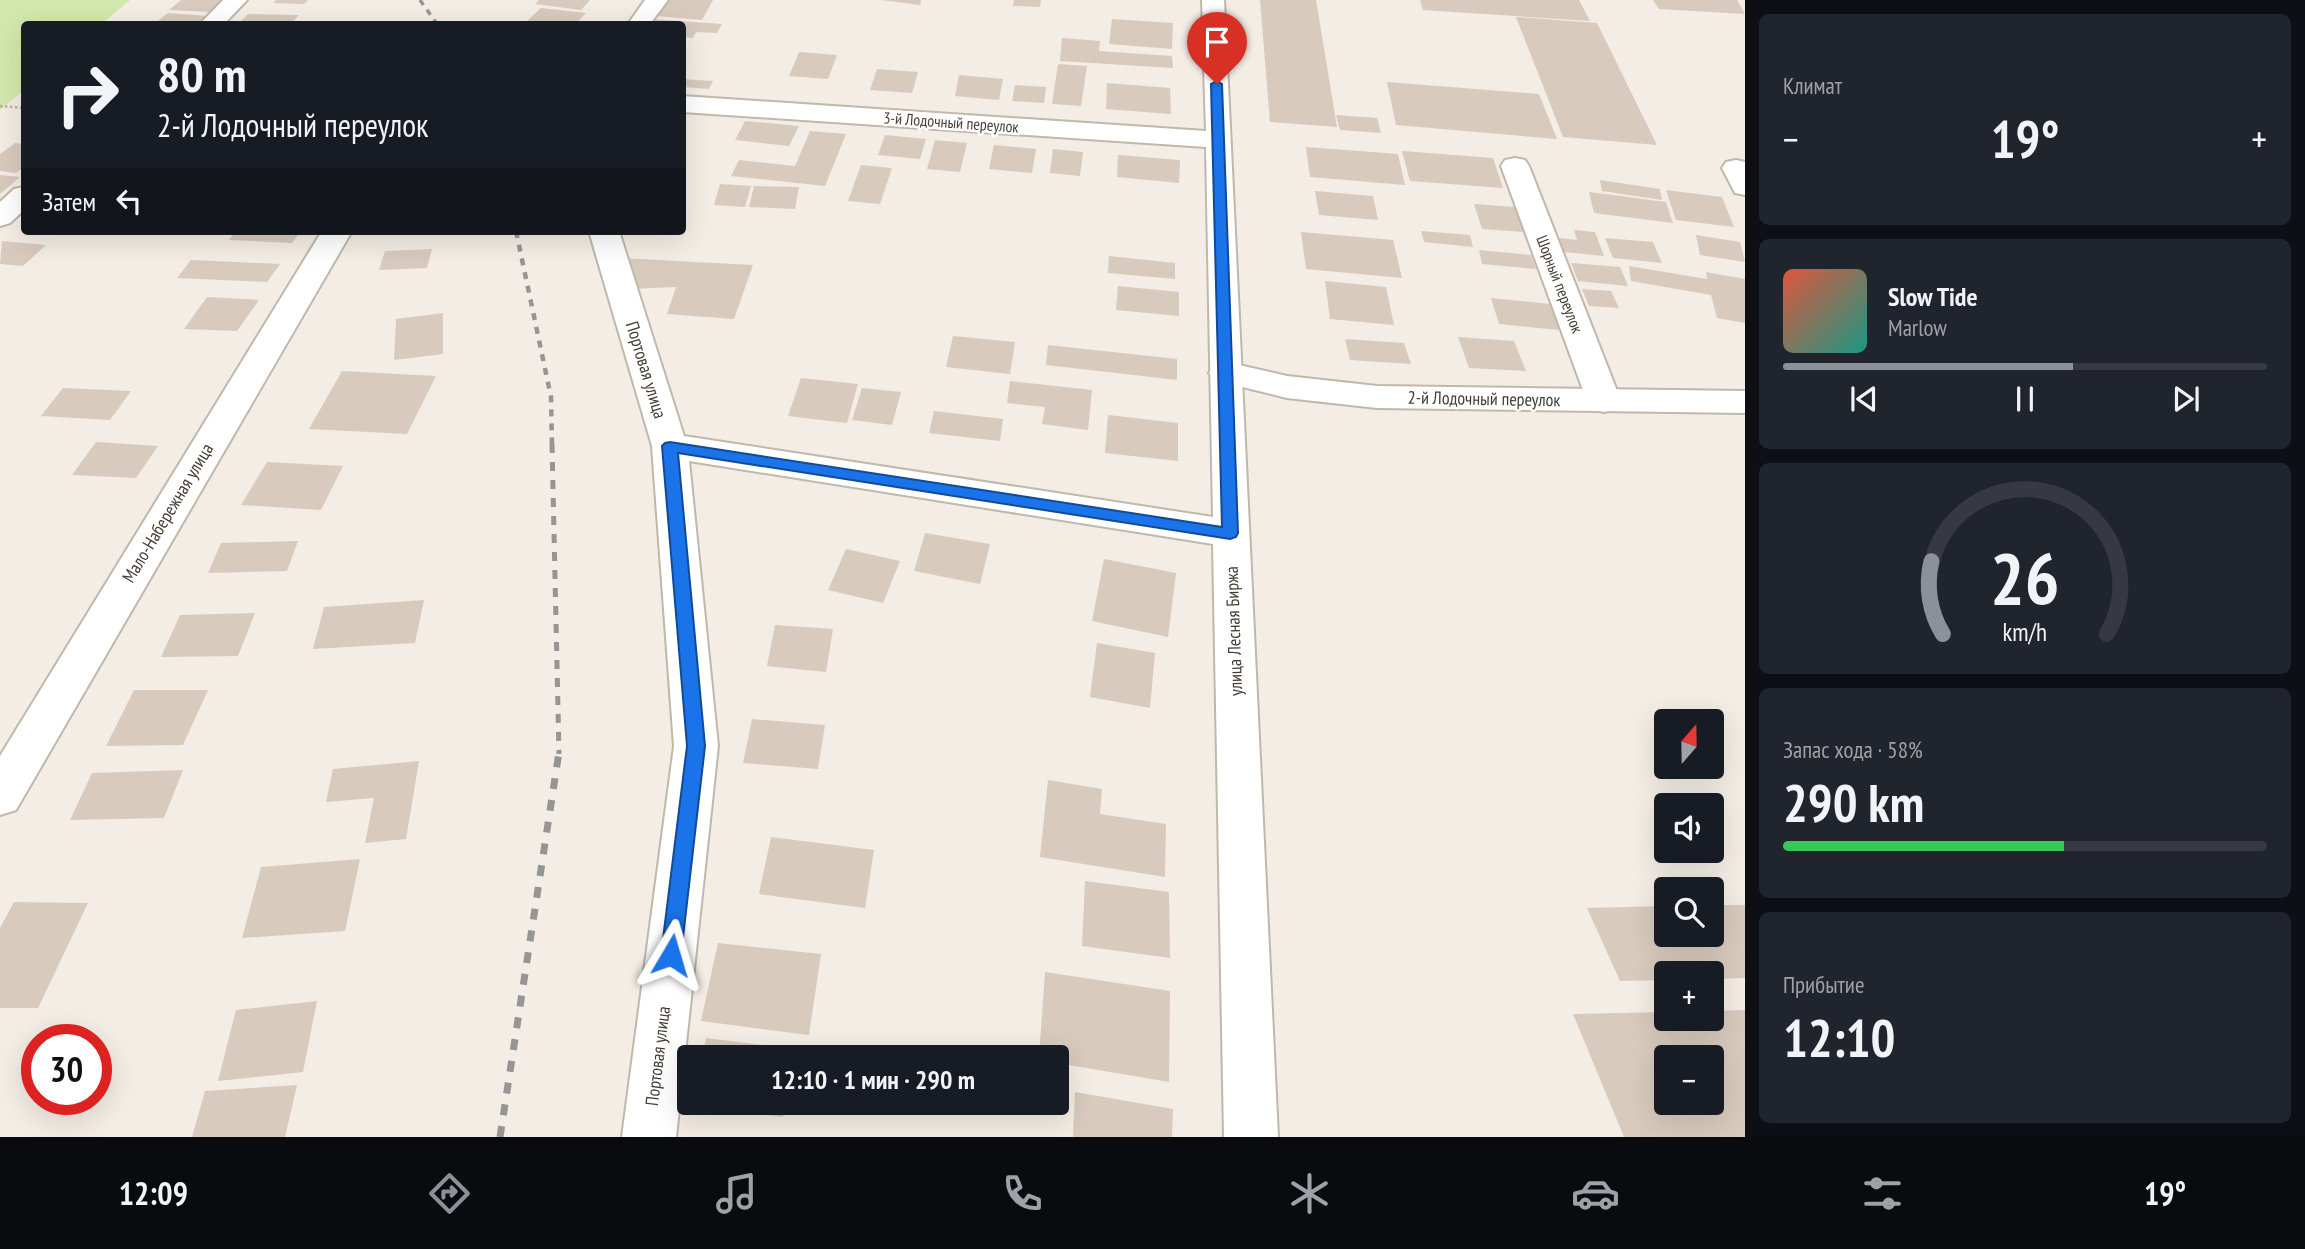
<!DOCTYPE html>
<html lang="ru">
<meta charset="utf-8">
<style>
body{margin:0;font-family:"PT Sans Narrow",sans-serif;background:#20242c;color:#f1f3f6;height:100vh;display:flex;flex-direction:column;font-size:26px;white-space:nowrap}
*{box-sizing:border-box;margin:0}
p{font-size:23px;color:#9ea1a6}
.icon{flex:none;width:38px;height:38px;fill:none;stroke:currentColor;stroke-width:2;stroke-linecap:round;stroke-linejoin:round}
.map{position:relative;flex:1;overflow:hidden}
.panel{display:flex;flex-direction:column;gap:14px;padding:14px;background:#0d0f14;width:560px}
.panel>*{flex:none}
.top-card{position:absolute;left:21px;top:21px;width:665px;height:214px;border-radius:7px;box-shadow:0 7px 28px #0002;background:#171b24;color:#f1f3f6;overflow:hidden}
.needle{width:46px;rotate:20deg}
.fabs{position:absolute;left:1654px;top:709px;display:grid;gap:14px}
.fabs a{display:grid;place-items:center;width:70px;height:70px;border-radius:7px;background:#171b24;box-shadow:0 7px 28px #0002;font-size:35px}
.speed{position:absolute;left:21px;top:1024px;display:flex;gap:14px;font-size:35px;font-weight:700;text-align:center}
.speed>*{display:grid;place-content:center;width:91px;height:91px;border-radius:50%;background:#171b24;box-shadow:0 7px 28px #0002;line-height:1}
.speed .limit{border:10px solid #d22;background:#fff;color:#111}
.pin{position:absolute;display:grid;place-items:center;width:60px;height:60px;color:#fff;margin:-72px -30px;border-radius:50% 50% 50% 0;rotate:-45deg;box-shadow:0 0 7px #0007}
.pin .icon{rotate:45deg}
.me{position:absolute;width:77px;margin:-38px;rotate:7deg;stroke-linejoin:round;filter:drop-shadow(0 0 5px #0008)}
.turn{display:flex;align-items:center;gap:24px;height:147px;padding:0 21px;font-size:32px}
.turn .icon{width:91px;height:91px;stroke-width:2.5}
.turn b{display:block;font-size:49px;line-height:60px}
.then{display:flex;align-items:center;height:66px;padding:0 21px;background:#0003;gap:14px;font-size:26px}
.big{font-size:52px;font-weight:800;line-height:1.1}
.panel .tile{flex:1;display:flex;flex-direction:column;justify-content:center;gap:10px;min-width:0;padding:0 24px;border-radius:10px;background:#20242c}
.panel .dial{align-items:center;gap:0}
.dial svg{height:182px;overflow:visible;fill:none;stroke:#363941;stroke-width:7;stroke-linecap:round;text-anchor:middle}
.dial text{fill:#f1f3f6;stroke:none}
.song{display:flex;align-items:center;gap:21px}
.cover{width:84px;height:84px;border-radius:10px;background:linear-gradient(135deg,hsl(10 70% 55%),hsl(170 70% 35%))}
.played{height:7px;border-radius:4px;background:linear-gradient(90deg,#8c9099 60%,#363941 60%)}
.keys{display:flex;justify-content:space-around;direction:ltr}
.heat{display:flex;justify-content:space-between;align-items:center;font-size:38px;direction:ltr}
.charge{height:10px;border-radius:5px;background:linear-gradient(90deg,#34c759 58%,#363941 0)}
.trip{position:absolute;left:677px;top:1045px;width:392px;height:70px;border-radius:7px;background:#171b24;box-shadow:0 7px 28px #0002;font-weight:800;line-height:70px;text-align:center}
.dock{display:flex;height:112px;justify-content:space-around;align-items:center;background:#090b0e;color:#9ea1a6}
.dock .icon{width:49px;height:49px}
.dock .selected{color:#8c9099}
.dock b{font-size:32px;color:#f1f3f6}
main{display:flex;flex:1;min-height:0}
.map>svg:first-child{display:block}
.green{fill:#d3e8ac}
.building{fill:#d8cabd;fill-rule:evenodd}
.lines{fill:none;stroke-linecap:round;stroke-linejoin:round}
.minor-casing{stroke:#c1b7aa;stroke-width:4}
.tertiary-casing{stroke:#c1b7aa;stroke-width:4}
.path{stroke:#c0ae98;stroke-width:2.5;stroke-dasharray:2.5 2.5;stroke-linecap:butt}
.minor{fill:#fff;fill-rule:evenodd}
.tertiary{fill:#fff;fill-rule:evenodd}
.rail-far3{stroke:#959595;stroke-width:3.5;stroke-dasharray:6 6;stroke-linecap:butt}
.rail-far2{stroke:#959595;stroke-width:4.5;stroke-dasharray:7 7;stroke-linecap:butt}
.rail-far1{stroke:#959595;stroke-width:5;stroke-dasharray:9 9;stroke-linecap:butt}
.rail{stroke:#959595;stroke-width:7;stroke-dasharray:11 11;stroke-linecap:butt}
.route{fill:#1a73e8;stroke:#114b97;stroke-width:2}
.labels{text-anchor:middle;stroke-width:5;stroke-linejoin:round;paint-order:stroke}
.far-street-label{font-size:16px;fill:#453d34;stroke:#fff}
.street-label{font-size:18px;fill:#453d34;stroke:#fff}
</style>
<main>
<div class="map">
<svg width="1745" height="1137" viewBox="0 0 1745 1137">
<rect width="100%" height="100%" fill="#f3ede5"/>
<path class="green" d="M0 0H130L101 24H24V90L0 110Z"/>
<path class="building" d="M181 0H226L212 12 169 10Z
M276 0H308L304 4 273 3Z
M539 0H590L581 10 535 4Z
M665 0H713L702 20 656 16Z
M881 0H921L920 5Z
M1014 0H1041L1040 7 1013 6Z
M1260 0H1316L1337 127 1270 122Z
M1420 0H1579L1590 21 1423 10Z
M1653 0H1737L1745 14 1659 9Z
M541 8 586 13 575 24 527 21Z
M168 13 208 16 199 24H154Z
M248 14 299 15 291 24H238Z
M1516 17 1597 23 1657 145 1563 137Z
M651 19 722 24 717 33 696 32 693 38 682 37V24H647Z
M1112 19 1173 23 1172 49 1109 44Z
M1062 38 1100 41 1099 51 1172 56 1173 68 1060 61Z
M799 52 837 55 828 79 789 76Z
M1058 64 1087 66 1081 106 1052 104Z
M877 69 918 72 912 93 870 90Z
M959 75 1003 79 999 100 955 96Z
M682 79 713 81 709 89 682 87Z
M1387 82 1539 94 1557 139 1396 125Z
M1107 83 1170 88 1171 114 1106 109Z
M1015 85 1046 87 1044 103 1012 101Z
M1336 115 1377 118 1381 133 1340 130Z
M745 121 799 126 789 146 735 140Z
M810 131 846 134 825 186 731 176 739 160 795 166Z
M885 135 926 139 920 159 878 155Z
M935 140 967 143 960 172 927 169Z
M15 143 24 144V167L16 173 0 171V154Z
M994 145 1036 149 1032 173 989 169Z
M1306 147 1398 154 1405 185 1310 177Z
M1053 149 1083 152 1080 176 1050 173Z
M1402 151 1493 158 1503 188 1410 181Z
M1118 155 1180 160 1179 183 1117 177Z
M861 165 892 168 880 204 848 201Z
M0 175 20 177 0 194Z
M1600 180 1660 189 1662 200 1602 191Z
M720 184 751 186 745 207 714 205Z
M754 186 799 187 795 209 749 207Z
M1666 190 1722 197 1734 227 1676 220Z
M1315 191 1373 196 1378 220 1319 215Z
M1589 192 1666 202 1673 223 1594 213Z
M1474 204 1515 207 1524 232 1482 229Z
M1574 230 1595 232 1604 256 1564 252 1559 238 1577 240Z
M236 231H301L292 243 229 240Z
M1421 231 1470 235 1473 247 1424 242Z
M1301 232 1393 240 1402 278 1306 269Z
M1696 235 1740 242 1745 262 1700 255Z
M1605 238 1653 242 1662 263 1613 258Z
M2 241 46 245 23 266 0 264Z
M432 249 427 268 379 270 385 251Z
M1479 250 1531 255 1536 269 1482 264Z
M1109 256 1175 263V279L1108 273Z
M619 258 753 265 734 319 667 314 676 287 632 289Z
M191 260 280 264 267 282 177 278Z
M1571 263 1620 267 1628 286 1578 281Z
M1629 266 1707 279 1706 272 1745 279V323L1717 318 1711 295 1631 281Z
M1325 281 1386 287 1394 325 1330 319Z
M1118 286 1179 292V316L1116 310Z
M1582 289 1611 291 1619 308 1589 306Z
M207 297 259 300 237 331 184 329Z
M1491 298 1550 304 1559 330 1499 324Z
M443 313V354L394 360 396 319Z
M953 336 1015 342 1010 374 946 367Z
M1458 337 1514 341 1526 371 1469 368Z
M1345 339 1404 343 1411 364 1350 360Z
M1048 345 1177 359V380L1046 365Z
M342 371 436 376 407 434 309 429Z
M801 378 858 384 847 423 788 416Z
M1010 381 1092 390 1088 430 1042 424 1045 407 1007 403Z
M63 388 131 391 110 420 41 416Z
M862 388 901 392 892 425 852 420Z
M934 411 1003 419 1000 441 929 433Z
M1108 415 1178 423V461L1105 453Z
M96 442 158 446 136 478 72 475Z
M267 462 343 466 321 510 241 505Z
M925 533 990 544 980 584 914 571Z
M298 541 287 571 208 573 221 543Z
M846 549 900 561 883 603 828 590Z
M1104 559 1176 573 1168 637 1092 621Z
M424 600 415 643 313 649 324 607Z
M255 613 238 656 161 657 180 615Z
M775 625 833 629 826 672 767 666Z
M1097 643 1155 653 1150 708 1090 697Z
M134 690H208L183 745 106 746Z
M752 719 825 725 818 769 743 763Z
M419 761 406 839 365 843 374 798 326 802 333 769Z
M183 770 164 818 70 820 92 773Z
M1048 780 1102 789 1100 814 1166 824 1165 877 1040 857Z
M771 837 874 850 865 908 759 894Z
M360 859 345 931 242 938 261 867Z
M1085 881 1169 892 1170 958 1082 946Z
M14 902 88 903 38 1008H0V928Z
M1712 905H1745V978L1712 979V973H1666V980L1620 981 1587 908 1666 906V934H1712Z
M718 943 821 954 809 1035 701 1021Z
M1045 972 1170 991 1169 1082 1057 1063V1057H1039Z
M317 1001 303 1072 218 1081 236 1010Z
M1745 1010V1137H1624L1573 1014 1666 1012V1018H1712V1011ZM1666 1057H1712V1102H1666Z
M706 1038 795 1049 794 1057H702Z
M297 1085 285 1137H192L205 1091Z
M1075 1092 1173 1109 1172 1137H1073Z
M693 1102H786L783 1117 692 1105Z"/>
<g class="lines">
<defs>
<path id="minor" d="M223 0H247L224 24H200Z
M645 0H668L650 24H628Z
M1202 0H1224L1278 1137H1224L1213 544 689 461 718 746 676 1137H622L674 746 652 446 589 231H619L684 436 1213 517 1206 147 682 112V96L1206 131Z
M1515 158 1525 160 1529 166 1621 401 1616 409 1604 412 1592 409 1587 401 1501 166 1505 160Z
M1736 160 1745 162V195L1735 193 1722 168 1726 162Z
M24 187V210L10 223 0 226V202L14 189Z
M322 231H352L16 810 0 815V756Z"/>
<path id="tertiary" d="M1226 362 1287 376 1377 386 1745 391V413L1377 408 1287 398 1214 380 1209 373 1214 366Z"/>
</defs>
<use href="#minor" class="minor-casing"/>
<use href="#tertiary" class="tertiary-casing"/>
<path class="path" d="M0 106 24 108"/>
<use href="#minor" class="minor"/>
<use href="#tertiary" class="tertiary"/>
<path class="rail-far3" d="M420 0 437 24"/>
<path class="rail-far2" d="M516 231 551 397 552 446"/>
<path class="rail-far1" d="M552 444 559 754"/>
<path class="rail" d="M500 1137 559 752"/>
</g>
<path class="route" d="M1217 81 1222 84 1238 533 1236 537 1230 539 678 453 705 746 681 955 678 961 671 964 664 961 661 955 687 746 662 446 665 443 670 442 1222 527 1211 84Z"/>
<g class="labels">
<g class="far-street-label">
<text transform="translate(951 122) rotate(4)" y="6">3-й Лодочный переулок</text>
<text transform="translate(1560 284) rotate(69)" y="6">Шорный переулок</text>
</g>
<g class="street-label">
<text transform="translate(646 370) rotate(73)" y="6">Портовая улица</text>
<text transform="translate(1484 399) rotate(1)" y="6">2-й Лодочный переулок</text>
<text transform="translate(168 513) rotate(-59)" y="6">Мало-Набережная улица</text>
<text transform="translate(1234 631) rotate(-92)" y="6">улица Лесная Биржа</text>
<text transform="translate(658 1056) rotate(-83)" y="6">Портовая улица</text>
</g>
</g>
</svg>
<div class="fabs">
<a><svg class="needle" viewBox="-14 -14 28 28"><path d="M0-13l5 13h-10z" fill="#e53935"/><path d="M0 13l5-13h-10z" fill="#9ea1a6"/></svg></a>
<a><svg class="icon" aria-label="sound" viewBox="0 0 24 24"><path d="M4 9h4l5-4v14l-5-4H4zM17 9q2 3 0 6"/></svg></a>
<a><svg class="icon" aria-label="search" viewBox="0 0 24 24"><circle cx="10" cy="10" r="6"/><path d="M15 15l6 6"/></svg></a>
<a>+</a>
<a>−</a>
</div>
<div class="speed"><div class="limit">30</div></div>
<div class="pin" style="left:1217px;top:84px;background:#d93025"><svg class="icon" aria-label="arrive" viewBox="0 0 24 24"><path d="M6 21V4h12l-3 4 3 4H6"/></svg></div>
<svg class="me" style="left:671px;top:955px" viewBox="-20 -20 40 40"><path d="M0-17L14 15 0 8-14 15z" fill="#1a73e8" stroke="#fff" stroke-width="4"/></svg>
<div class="trip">12:10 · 1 мин · 290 m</div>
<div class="top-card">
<div class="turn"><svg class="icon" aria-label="right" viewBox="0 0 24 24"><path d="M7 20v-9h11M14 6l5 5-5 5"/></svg><div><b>80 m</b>2-й Лодочный переулок</div></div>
<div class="then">Затем<svg class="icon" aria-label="left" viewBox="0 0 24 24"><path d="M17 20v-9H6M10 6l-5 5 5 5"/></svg></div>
</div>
</div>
<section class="panel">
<div class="tile"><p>Климат</p>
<div class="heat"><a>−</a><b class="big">19°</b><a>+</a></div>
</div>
<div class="tile">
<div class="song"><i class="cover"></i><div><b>Slow Tide</b><p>Marlow</p></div></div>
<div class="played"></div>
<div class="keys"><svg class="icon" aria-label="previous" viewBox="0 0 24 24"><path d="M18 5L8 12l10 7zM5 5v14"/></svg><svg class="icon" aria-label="pause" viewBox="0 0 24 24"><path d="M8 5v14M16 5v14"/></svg><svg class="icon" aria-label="next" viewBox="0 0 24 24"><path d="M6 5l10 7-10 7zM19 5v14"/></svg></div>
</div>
<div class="tile dial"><svg viewBox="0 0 100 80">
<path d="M14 69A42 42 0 1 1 86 69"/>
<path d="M14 69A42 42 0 0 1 9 37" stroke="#8c9099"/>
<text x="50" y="56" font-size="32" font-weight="700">26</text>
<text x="50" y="72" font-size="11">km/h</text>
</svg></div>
<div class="tile"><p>Запас хода · 58%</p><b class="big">290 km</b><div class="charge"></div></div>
<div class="tile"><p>Прибытие</p><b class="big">12:10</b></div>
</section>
</main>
<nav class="dock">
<b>12:09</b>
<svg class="icon selected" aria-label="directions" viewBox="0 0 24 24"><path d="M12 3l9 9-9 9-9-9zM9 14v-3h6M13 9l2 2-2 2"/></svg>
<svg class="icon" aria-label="music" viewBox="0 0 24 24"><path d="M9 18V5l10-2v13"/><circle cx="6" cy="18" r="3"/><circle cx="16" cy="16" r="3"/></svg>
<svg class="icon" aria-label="phone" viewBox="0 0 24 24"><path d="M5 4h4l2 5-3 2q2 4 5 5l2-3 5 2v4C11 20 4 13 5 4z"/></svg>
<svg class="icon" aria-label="climate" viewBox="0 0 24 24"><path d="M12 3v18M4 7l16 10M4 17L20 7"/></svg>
<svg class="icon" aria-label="car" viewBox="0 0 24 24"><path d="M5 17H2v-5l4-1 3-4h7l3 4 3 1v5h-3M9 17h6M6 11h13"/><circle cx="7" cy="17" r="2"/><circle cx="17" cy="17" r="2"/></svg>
<svg class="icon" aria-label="filters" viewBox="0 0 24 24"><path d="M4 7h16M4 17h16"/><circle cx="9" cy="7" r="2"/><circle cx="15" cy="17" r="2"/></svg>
<b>19°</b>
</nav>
